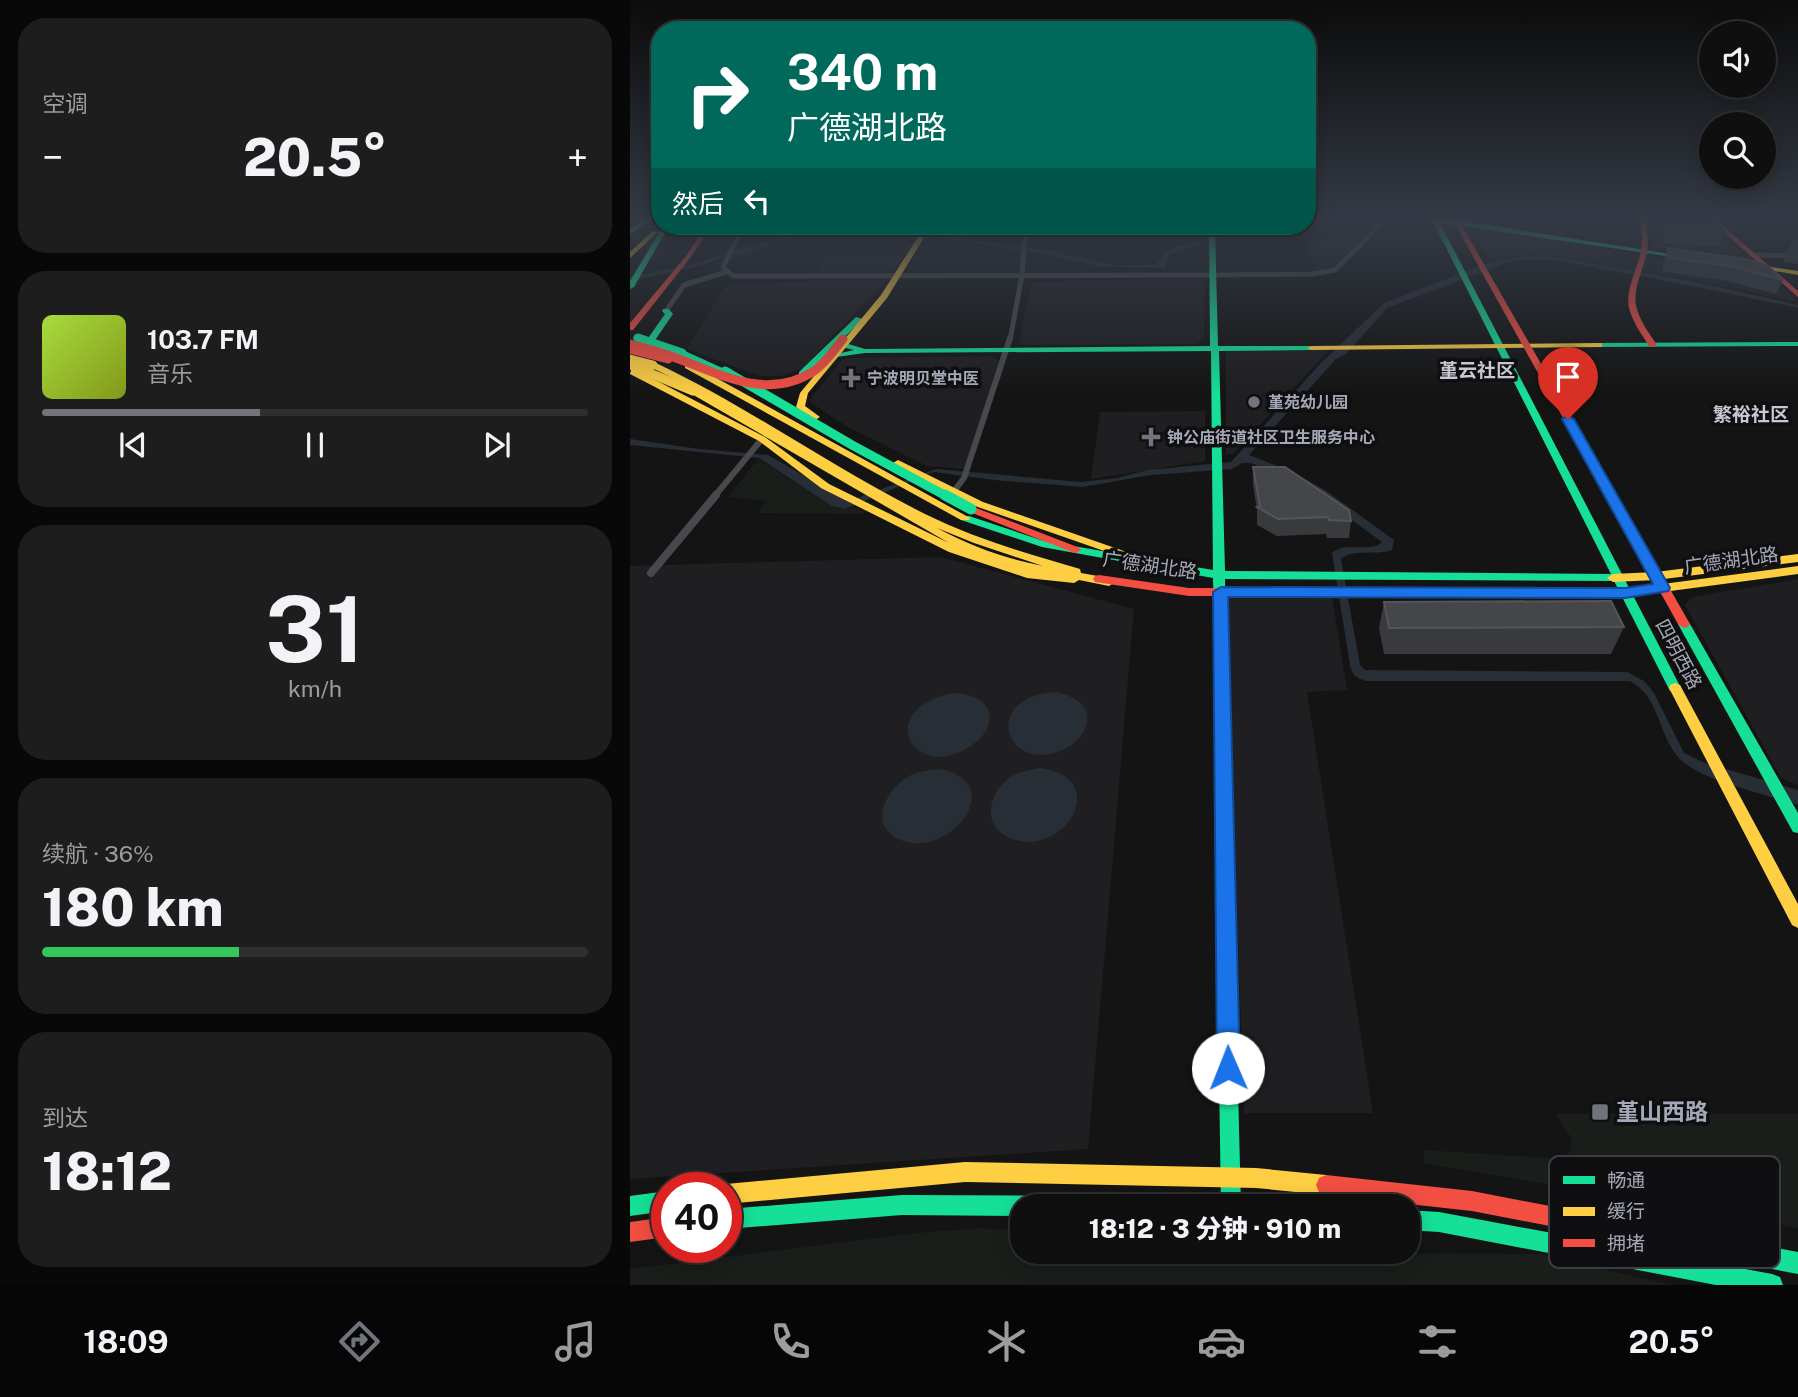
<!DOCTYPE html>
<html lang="zh">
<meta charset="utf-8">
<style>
body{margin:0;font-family:"Public Sans","Noto Sans SC",sans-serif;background:#1d1d1d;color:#f1f3f6;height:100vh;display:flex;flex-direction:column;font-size:26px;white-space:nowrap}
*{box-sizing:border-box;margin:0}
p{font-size:23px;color:#9b9c9e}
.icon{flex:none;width:38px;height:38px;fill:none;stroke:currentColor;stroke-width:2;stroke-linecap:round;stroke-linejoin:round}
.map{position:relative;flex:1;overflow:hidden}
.details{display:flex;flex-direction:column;gap:18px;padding:18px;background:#080808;width:630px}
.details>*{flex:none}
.top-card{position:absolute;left:21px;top:21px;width:665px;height:214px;border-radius:28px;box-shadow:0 4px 18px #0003,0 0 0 2px #2f2f2f;background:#00695c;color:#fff;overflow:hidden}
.tools{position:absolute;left:1069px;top:21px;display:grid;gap:14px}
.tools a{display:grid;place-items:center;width:77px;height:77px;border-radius:50%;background:#0f0f0f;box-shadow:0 4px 18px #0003,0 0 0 2px #2f2f2f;font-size:35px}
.speed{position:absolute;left:21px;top:1172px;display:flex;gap:14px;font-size:35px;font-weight:700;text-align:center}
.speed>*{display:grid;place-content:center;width:91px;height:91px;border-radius:50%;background:#0f0f0f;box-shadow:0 4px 18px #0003,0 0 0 2px #2f2f2f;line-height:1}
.speed .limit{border:10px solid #d22;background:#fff;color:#111}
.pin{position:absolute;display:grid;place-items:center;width:60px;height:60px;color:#fff;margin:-72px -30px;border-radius:50% 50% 50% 0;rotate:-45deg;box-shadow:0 0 7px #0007}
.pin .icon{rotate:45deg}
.me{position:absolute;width:77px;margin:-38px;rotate:359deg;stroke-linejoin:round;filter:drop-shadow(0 0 5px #0008)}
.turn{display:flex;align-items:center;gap:24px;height:147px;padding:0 21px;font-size:32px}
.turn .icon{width:91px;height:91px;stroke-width:2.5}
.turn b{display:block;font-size:49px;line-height:60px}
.then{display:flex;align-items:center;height:66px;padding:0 21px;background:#0003;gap:14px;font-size:26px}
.big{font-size:52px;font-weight:800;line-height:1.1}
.details .card{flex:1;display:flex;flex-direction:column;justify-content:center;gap:10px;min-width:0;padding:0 24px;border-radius:28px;background:#1d1d1d}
.details .dial{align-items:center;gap:0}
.dial b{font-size:91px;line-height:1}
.song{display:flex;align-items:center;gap:21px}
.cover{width:84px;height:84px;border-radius:10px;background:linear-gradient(135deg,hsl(80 70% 55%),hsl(70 70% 35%))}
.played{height:7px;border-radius:4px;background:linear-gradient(90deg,#72747d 40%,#2f2f2f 40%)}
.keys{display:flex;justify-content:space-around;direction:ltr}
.heat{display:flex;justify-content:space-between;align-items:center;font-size:38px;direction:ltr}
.charge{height:10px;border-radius:5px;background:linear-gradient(90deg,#34c759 36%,#2f2f2f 0)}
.trip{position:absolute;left:380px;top:1194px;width:410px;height:70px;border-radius:28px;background:#0f0f0f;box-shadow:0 4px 18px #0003,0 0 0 2px #2f2f2f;font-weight:800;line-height:70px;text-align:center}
.tab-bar{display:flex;height:112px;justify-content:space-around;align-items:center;background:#060606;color:#9b9c9e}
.tab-bar .icon{width:49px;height:49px}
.tab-bar .active{color:#72747d}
.tab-bar b{font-size:32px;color:#f1f3f6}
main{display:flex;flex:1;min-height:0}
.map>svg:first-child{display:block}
.built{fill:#1f1e21}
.green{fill:#191e1a}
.water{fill:#282e36}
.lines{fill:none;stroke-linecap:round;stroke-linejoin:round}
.street-far2{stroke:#48494d;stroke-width:5}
.street-far1{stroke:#48494d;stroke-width:6}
.street{stroke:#48494d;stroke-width:8}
.fast{fill:#16e098;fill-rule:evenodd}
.slow{fill:#ffcf43;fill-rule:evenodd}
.jam{fill:#f24e42;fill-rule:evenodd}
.fast-bridge-far2{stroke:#16e098;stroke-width:7}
.fast-bridge-far1{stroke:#16e098;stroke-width:9}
.fast-bridge{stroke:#16e098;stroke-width:11}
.slow-bridge{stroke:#ffcf43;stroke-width:9}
.jam-bridge{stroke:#f24e42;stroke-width:9}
.wall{fill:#393a3d}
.building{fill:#45464a;stroke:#54555b;stroke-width:2}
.route{fill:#1a73e8;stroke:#114b97;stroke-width:2}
.poi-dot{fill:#72747d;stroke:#0f0e10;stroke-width:2.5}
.labels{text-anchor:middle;stroke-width:7;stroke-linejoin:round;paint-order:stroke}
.far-poi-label{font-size:16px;font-weight:bold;fill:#a5a8b6;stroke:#0f0e10;text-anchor:start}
.far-quarter-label{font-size:19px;font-weight:bold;fill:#c6c8d2;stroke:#0f0e10}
.street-label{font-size:19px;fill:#a5a8b6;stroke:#0f0e10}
.near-poi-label{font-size:23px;font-weight:bold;fill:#a5a8b6;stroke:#0f0e10;text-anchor:start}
.key{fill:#0f0e10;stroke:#3c3c42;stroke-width:2}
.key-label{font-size:19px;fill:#a5a8b6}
</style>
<main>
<section class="details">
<div class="card"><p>空调</p>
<div class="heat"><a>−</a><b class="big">20.5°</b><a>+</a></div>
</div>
<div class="card">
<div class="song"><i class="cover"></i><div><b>103.7 FM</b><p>音乐</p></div></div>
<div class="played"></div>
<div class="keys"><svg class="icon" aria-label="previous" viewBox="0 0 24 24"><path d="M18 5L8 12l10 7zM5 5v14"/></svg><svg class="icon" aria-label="pause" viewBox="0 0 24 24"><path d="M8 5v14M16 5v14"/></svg><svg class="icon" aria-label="next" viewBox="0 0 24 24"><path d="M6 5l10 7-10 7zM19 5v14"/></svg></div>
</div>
<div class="card dial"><b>31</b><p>km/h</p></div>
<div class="card"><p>续航 · 36%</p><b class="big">180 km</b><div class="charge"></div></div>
<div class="card"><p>到达</p><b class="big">18:12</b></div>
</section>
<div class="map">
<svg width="1168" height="1285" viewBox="0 0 1168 1285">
<rect width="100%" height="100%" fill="#141414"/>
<path class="built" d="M1017 217H1073L1123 262 1023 249Z
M539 226H577V236L538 246Z
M843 232H863L1137 274 1168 302 1069 281 925 256 896 255 859 260Z
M731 240 706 266 686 271 677 241Z
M198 255H274L267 266 252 273 183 275Z
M256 280 173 368 151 376H129L57 349 94 288 102 283Z
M568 280 575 282 574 338 567 344 394 345 389 342 401 284 404 282Z
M700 349 603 454H596V350Z
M364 356 369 362 334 469 297 466 218 427 181 403 180 399 212 360 218 358Z
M575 411V461L461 479 470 412Z
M311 557 504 609 458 1149 0 1179V566Z
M1168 579V785L1151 778 1055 605 1062 597Z
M596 596 702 597 717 690 677 692 743 1113H614Z"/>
<path class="green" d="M128 459 208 509 224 507 235 511 232 514 128 513 136 501 98 497Z
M925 1114H1168V1228L793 1163 794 1150 938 1159 942 1139Z
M350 1228 392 1231V1251L909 1254 1042 1285H0V1269L287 1233Z"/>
<path class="water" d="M190 226H207L126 249 115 255H100L69 266 0 281V277L60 265Z
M248 226 420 251 483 265H527L534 253 545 247 623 226 599 236 544 252 539 256 535 268 468 266 416 254 277 233Z
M894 256 926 257 1057 280 1168 305V308C1106 295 1045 282 983 271 948 265 911 254 876 263L757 308 717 353 706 359 619 455 660 471 695 490 764 540 762 550C747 556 723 548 711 559L730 665 735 670 997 672 1014 681 1024 693 1054 753 1075 763 1168 790V805C1137 794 1075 782 1052 761 1028 739 1031 697 1000 681H736C726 678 722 675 720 665L702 553C716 540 741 554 752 542L678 488 621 463H612L602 469 521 475 452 487 364 480 304 472 215 509 202 506 129 458 0 445V439L69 449 138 455 219 501 306 469 451 482 487 478 518 470 601 462 691 363 754 303 860 262Z
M425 692C442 695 463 705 456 726 453 736 444 744 435 749 376 777 349 697 425 692Z
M324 693C341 694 364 701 359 724 356 734 347 742 338 748 281 782 244 708 324 693Z
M410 768C484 778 434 860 380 838 349 825 360 788 384 775 392 771 401 770 410 768Z
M310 769C379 783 321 857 273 841 237 829 254 790 279 776 289 771 299 770 310 769Z"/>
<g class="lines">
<path class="street-far2" d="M114 226 93 267 103 276 582 275
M1121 255 1168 256
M579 275 682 274 705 270 758 217
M36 311 54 285 96 272
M380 340 392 275 396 226"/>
<path class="street-far1" d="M324 491 334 478 380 338
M84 497 132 439"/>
<path class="street" d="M21 573 86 495"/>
<path class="fast" d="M3 217H10L0 224V219Z
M18 217H25L0 234V229Z
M781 217H807L1053 256 1050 258 810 223 1051 688 1050 691H1040L984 581 595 579 597 669 595 672H587L585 669 583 578 412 547 331 520 330 518 331 516H339L414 541 583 570 581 351 235 353 206 357 202 355 224 350 212 347V343H215L235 349 580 346 579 226H585L588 346H681L685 348 681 350 589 351 595 571 981 574 803 222Z
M33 226H39L4 287 0 289V281Z
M33 309H39L43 314 21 346H15L14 344 35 314 32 311Z
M226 317 233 319 175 376H169V372Z
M1168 342V346L969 347 965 345 969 343Z
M49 351H55L99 371 92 373 49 355Z
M1054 620 1060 624 1168 813V833L1163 832 1048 624Z
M597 1001 603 1004 606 1010 611 1206H591L588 1010 591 1004Z
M37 1191V1211L0 1216V1196Z
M272 1195 470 1196 477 1199 480 1206H392V1216L272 1215 96 1229V1209Z
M777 1210 809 1212 1142 1274 1150 1277 1153 1285H1086L809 1232 777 1230Z
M951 1212 1168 1252V1274L951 1232 944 1229 941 1222 944 1215Z"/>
<path class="slow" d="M295 226H301L257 298 178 393 175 406 190 417 185 420 182 419 166 407 170 393 251 295Z
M23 231 28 232 0 258V252Z
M1123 264 1168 271V275L1121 267 1120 266Z
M969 343H972V347L681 350 677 348 681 346Z
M20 363H26C119 407 203 468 295 514 344 538 397 554 450 569L451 573 479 578 485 582 479 586 449 580 444 583 397 578 319 552 191 488 129 441 0 374 2 367H8V371L135 437 199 484 319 543 60 393V389H65L20 367ZM307 528 344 543 413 566C376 559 340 546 307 528Z
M55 364H61L340 518 339 520H331L55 368Z
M268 460 353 502 508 556 510 558 508 560H500L345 506 265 465 263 463Z
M1168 554V562L1026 580 983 582 977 578 983 574 1026 572Z
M1168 566V574L995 597H920L914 593 920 589H995Z
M591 664 595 666 597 669 606 1010 603 1016 597 1019 591 1016 588 1010 585 669 587 666Z
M1045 683 1050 685 1168 904V928L1162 925 1039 688 1040 685Z
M335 1162 626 1168 696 1175 703 1178 706 1185 703 1192 696 1195 626 1188 335 1182 96 1204V1188H88L96 1184Z"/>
<path class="jam" d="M821 217H827L1060 624 1058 627 1054 628 1048 624Z
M1009 217H1015C1017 229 1019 239 1017 251 1014 269 1003 286 1006 305 1009 320 1019 333 1027 345L1023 347H1020C1012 335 1003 323 999 308 995 288 1008 270 1011 250 1013 238 1011 228 1009 217Z
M1076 217H1083L1168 291V297Z
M76 226H82L60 258 3 330H0V323L56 256Z
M341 506 450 548 451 550 446 553 442 552 337 511 336 509Z
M469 575 559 588 920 589 926 593 920 597 559 596 465 582 463 579 465 576Z
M696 1175 842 1191 951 1212 958 1215 961 1222 958 1229 951 1232 842 1211 696 1195 689 1192 686 1185 689 1178Z
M37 1217V1237L0 1242V1222Z"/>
<path class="fast-bridge-far2" d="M7 338 13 340"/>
<path class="fast-bridge-far1" d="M8 338 52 353
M95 371 222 445 318 497"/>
<path class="fast-bridge" d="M315 495 341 509"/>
<path class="slow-bridge" d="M0 359 23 365
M0 365 63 391"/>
<path class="jam-bridge" d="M0 344C16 348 31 352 46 358 92 375 138 401 184 371 196 363 204 350 213 339
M0 349 38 359"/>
</g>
<path class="wall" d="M1027 217H1079L1095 232 1089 247 1034 243 1029 219Z
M1162 240H1168V264L1153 261Z
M1038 248 1153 280 1146 294 1098 281 1032 271 1033 262Z
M623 467 721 521 719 538H697L696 534 647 536 627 525V510L623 484Z
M754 602 994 627 981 654H754L749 628Z"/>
<path class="building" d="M1037 217H1079L1095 232 1040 227Z
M1038 248 1120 260 1136 265 1153 280 1104 267 1037 257Z
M623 467H655L719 510 721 521 699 520 698 517 648 519 627 507 630 506Z
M981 601 994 627 759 628 754 602Z"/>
<linearGradient id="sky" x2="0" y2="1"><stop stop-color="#0b0b0b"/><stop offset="0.55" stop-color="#343a45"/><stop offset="1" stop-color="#343a45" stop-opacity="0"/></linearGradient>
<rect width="1168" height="397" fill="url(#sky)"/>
<path class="route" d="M938 415 944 419 1040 588 1038 591 995 598 598 597 610 1068 607 1076 598 1080 590 1076 587 1068 583 592 591 587 995 588 1023 584 932 419Z"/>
<g class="poi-dot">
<path d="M217.5 367.5h7v7h7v7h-7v7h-7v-7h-7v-7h7z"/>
<circle cx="624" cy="402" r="7"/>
<path d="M517.5 426.5h7v7h7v7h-7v7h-7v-7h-7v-7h7z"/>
<rect x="961" y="1103" width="18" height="18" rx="3.5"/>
</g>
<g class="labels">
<g class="far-poi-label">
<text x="237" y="384">宁波明贝堂中医</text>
<text x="638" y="408">堇苑幼儿园</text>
<text x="537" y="443">钟公庙街道社区卫生服务中心</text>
</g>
<g class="far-quarter-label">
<text x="847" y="377">堇云社区</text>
<text x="1121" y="421">繁裕社区</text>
</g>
<g class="street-label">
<text transform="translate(1101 560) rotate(-8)" y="7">广德湖北路</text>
<text transform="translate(520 565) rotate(8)" y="7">广德湖北路</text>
<text transform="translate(1049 654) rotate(62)" y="7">四明西路</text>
</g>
<g class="near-poi-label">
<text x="986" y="1120">堇山西路</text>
</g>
</g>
<rect x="919" y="1156" width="231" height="112" rx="10" class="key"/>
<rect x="933" y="1176" width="32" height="8" fill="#16e098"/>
<rect x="933" y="1207" width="32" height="9" fill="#ffcf43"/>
<rect x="933" y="1239" width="32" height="8" fill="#f24e42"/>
<g class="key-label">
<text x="977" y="1187">畅通</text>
<text x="977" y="1218">缓行</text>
<text x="977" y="1250">拥堵</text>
</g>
</svg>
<div class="tools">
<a><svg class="icon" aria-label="sound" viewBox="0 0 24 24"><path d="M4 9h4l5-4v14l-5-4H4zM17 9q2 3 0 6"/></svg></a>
<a><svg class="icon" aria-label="search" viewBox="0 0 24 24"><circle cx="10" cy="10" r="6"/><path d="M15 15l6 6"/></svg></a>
</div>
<div class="speed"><div class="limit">40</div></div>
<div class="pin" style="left:938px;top:419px;background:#d93025"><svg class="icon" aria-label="arrive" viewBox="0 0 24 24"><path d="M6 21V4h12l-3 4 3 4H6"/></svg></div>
<svg class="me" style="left:598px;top:1068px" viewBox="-20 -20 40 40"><circle r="19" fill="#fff"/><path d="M0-13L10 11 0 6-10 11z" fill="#1a73e8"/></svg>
<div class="trip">18:12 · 3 分钟 · 910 m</div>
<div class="top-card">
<div class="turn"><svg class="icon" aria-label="right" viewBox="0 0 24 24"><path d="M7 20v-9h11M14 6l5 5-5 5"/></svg><div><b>340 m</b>广德湖北路</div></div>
<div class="then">然后<svg class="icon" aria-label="left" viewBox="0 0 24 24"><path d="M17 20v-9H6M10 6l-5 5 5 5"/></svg></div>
</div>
</div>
</main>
<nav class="tab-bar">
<b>18:09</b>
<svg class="icon active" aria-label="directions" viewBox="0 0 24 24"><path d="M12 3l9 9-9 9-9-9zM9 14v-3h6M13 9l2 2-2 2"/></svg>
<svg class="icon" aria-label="music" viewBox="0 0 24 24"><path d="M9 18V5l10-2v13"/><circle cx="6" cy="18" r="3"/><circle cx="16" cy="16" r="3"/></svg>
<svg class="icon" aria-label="phone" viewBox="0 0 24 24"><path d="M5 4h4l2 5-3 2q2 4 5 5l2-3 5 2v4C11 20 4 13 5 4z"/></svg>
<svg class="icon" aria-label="climate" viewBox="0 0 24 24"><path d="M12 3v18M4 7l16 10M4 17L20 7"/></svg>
<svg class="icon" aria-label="car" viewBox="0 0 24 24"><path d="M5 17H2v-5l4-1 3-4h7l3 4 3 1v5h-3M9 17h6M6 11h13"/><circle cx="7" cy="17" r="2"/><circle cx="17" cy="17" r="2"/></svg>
<svg class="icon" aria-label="filters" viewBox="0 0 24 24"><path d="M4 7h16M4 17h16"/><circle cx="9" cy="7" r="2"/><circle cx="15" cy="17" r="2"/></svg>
<b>20.5°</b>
</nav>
